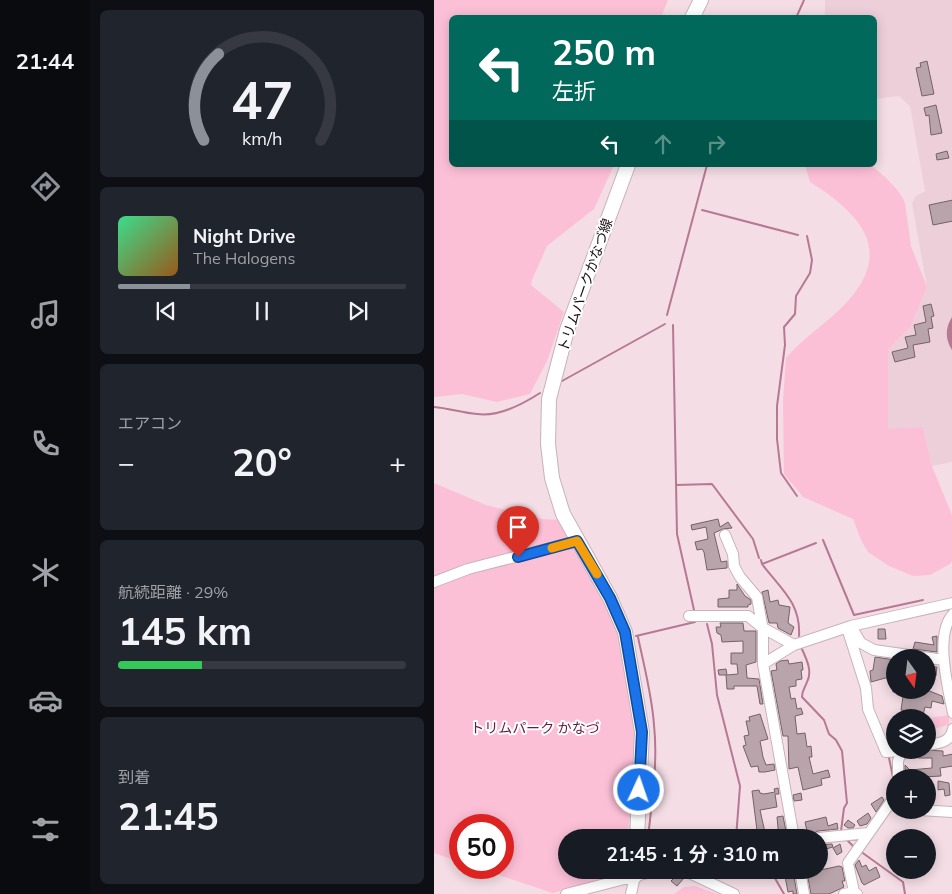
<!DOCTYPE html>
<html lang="ja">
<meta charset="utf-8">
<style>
body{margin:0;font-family:Mulish,"Noto Sans JP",sans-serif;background:#20242c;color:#f1f3f6;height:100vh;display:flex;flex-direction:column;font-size:19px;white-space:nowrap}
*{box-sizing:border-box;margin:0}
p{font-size:16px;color:#9ea1a6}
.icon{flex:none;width:28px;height:28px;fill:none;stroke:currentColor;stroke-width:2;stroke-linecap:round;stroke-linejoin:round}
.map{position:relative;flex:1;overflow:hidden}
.sheet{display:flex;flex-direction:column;gap:10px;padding:10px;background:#0d0f14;width:344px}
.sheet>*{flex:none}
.top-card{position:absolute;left:15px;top:15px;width:428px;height:152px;border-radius:8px;box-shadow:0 2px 12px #0003;background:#00695c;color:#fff;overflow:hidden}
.needle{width:32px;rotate:166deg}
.buttons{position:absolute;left:452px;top:649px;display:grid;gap:10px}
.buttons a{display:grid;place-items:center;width:50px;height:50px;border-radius:50%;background:#171b24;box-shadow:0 2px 12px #0003;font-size:25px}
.speed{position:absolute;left:15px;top:814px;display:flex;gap:10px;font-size:25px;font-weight:700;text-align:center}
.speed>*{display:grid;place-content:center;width:65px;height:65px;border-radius:50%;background:#171b24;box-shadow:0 2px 12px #0003;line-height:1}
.speed .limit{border:8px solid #d22;background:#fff;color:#111}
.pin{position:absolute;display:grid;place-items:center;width:42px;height:42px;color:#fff;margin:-51px -21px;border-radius:50% 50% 50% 0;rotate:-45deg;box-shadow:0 0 5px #0007}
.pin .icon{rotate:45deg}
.me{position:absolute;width:55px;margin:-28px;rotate:3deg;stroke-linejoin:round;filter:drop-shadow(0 0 4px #0008)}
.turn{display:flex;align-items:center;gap:18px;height:105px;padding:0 20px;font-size:22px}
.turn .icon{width:65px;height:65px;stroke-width:2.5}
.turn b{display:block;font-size:35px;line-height:42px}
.lanes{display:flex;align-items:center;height:48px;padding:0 20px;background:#0003;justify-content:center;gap:25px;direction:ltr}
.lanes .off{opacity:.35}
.big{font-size:38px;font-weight:700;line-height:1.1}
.sheet .widget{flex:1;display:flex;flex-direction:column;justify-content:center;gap:8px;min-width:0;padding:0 18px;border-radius:8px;background:#20242c}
.sheet .dial{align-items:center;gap:0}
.dial svg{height:130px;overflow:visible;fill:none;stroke:#363941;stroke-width:7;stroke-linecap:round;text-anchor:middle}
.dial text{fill:#f1f3f6;stroke:none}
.song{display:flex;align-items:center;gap:15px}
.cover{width:60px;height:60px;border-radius:8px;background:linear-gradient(135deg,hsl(150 70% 55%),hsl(30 70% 35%))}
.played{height:5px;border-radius:2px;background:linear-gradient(90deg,#8c9099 25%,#363941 25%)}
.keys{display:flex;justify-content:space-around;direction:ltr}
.heat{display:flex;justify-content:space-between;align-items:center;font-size:28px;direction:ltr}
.charge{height:8px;border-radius:4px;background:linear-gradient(90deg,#34c759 29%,#363941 0)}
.trip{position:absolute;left:124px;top:829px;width:270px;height:50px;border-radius:25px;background:#171b24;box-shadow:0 2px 12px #0003;font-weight:700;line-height:50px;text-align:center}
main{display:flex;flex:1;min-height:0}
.menu{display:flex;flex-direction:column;width:90px;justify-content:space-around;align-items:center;background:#090b0e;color:#9ea1a6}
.menu .icon{width:35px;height:35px}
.menu .current{color:#8c9099}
.menu b{font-size:22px;color:#f1f3f6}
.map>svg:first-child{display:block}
.built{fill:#edcfda}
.green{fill:#fcc0d6}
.water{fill:#b67991}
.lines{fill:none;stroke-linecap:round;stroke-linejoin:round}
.stream{stroke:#b67991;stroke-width:2}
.building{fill:#b9a4ab;stroke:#756269}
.minor-casing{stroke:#c8b3ba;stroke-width:12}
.major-casing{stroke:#c8b3ba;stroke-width:16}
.minor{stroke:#fff;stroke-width:10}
.major{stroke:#fff;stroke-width:14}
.route-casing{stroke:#114b97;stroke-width:12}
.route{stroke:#1a73e8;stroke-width:9}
.slow{stroke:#f59e0b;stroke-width:9}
.labels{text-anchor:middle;stroke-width:4;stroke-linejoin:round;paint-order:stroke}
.street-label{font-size:14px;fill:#191114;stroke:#fff}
.park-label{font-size:14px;fill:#661c40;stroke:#fff}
</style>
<main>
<nav class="menu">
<b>21:44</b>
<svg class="icon current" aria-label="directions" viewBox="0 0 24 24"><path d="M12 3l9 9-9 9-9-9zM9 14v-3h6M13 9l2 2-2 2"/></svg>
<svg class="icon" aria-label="music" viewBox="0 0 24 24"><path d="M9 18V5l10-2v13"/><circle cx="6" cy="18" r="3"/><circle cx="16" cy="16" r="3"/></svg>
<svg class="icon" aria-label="phone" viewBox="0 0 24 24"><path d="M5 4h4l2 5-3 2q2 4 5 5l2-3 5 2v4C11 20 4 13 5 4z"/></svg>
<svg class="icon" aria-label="climate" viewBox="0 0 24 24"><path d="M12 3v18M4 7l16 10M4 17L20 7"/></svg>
<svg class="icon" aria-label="car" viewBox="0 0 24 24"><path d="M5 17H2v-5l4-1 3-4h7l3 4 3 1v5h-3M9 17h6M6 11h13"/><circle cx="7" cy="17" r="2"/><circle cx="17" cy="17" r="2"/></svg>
<svg class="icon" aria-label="filters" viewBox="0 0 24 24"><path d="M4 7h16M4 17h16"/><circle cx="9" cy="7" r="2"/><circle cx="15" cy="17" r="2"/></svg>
</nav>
<section class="sheet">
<div class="widget dial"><svg viewBox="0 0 100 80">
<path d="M14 69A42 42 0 1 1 86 69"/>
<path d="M14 69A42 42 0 0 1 23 16" stroke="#8c9099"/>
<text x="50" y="56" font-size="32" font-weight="700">47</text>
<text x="50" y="72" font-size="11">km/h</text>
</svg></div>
<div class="widget">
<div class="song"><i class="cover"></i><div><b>Night Drive</b><p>The Halogens</p></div></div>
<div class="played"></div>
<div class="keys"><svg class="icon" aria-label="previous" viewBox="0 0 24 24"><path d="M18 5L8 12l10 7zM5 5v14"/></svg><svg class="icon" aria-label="pause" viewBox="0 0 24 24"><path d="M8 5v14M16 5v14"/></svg><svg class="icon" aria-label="next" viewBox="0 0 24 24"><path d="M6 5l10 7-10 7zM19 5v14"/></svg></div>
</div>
<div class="widget"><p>エアコン</p>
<div class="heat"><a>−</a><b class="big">20°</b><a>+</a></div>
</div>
<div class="widget"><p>航続距離 · 29%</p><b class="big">145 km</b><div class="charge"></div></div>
<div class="widget"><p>到着</p><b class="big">21:45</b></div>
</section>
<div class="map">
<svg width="519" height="894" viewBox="0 0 519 894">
<rect width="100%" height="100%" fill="#f4dde5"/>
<path class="built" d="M391 0H518V462L498 466 489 427 454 430V350L477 326 493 287 478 203 482 196 491 191 476 106 465 96 440 99V18H391Z"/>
<path class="green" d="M0 0H234L227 17 18 18V165H180L160 209 113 246 98 280 97 285 130 312 113 361 96 394 63 402 28 394 0 397Z
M371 165H437C448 174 466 189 471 203L477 246 493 287 477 326 454 350V429L489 427 498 466 518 515 519 560 516 564 496 575 479 576 455 566 434 552 427 540 419 519 369 497 350 474 349 401 352 358C367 340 387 327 404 311 462 256 433 218 376 182Z
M0 483 52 505 107 519 127 520 185 630 204 734V755L193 837 132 838V870H189V873L119 893 44 868H69V825H26V862L0 853Z
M515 715V725L498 729 495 718Z
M261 886 284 894H240L250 887Z"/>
<path class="water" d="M518 317V350C511 339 511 328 518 317Z"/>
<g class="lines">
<path class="stream" d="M362 18 370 0
M268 210 364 235
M233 315 273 165
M239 325 243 534 260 610
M128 381 231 324
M0 407C14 408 29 413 43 414 64 417 89 404 106 393
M242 485 278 484 319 539 325 558
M363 496 347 473 343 439V406L351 345 350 327 361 314 362 296 376 273 378 260 373 236
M389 540 420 615 489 600
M327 560 328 564 382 543
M328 564C347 589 367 603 365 636
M273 624 278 644 283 695 306 786 302 838
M202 636 261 622
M204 637C210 666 218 695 220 725 224 762 218 800 214 838
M367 647C372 658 379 671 373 682 371 688 368 690 368 697L390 720 395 734 402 740 408 751 413 803 410 808 407 831
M455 758 460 782
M413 840 420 847
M426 851 469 882 471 894
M333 870 338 873 350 894"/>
</g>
<path class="building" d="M493 61 500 94 488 96 482 68 487 67 486 63Z
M502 105 508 133 497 135 495 115 492 116 490 108Z
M513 151 515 158 503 160 502 154Z
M519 200V221L499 225 495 205Z
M497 304 500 316 497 317 499 328 494 329 496 342 479 345 481 357 461 362 458 352 474 348 471 337 482 335 480 325 492 322 489 306Z
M284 519 286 527 294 522 298 528 289 529 280 533 287 562 293 561V568L273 570 270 552 268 549 263 550 261 542 274 539 272 527 258 530 257 525Z
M303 584 311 596 317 600V604L314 605V607H284V599L295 598V590H303Z
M334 590 336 602 344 600 345 605 356 607 354 623 360 627 357 635 344 628 343 623H335L328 592Z
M286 623H309L310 631H322V662L312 665 313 678 325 679 329 704H326L323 686H300V689H293L292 675H285L284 670 292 669 293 675 304 674 303 664H297V653H309V641L288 642 287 635 283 633 282 627H287Z
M444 629H451L452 639H444Z
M503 636V652L479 649 481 642 500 645 498 637Z
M441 657 461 660V692H459L455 677 437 682 436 671 439 670Z
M354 660 355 664 368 662 369 670H367L368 679 362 680V686L355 687 357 699 361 698 363 709 367 708 369 714 361 716 363 734 371 733 373 747 377 746 378 757H375L379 774 394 770 396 777 387 779 388 785 369 790 364 767 355 769 354 736H349L337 671 343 670 342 664 346 661Z
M494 666 503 667 502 676 494 675Z
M470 690H493L508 696 510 704 498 701 497 708 491 707 489 715 483 714 484 718H476L474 711 467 710Z
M326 714 334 739 326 741 329 757 332 765 340 764 341 770 331 772H325L324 766 317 767 309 746 312 745 310 736 315 735 312 721H316L315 717Z
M490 750 509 751V756L519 754V766L506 768 507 776 471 778V765L476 770 498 768V758H484L482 752Z
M504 781 515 783 516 795 511 796 510 789 504 790Z
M344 788 345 794H341L343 807 326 810 332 837 324 838 318 791 325 790 326 793 330 794 341 792 340 789Z
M367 793 368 800 360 801 359 795Z
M448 797 450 800 442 812 437 804Z
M434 813 437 818 433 824 426 826 423 821Z
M349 816 353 837 345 838 343 817Z
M392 817 394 826 403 823 404 829 384 831 374 836 371 822Z
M414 820 421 825 419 828H414L410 825Z
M398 844 399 847 385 851V845Z
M406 844 408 852 403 855 399 848Z
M425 860 428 867 432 865 435 871 442 867 446 877 430 885 428 883 421 865Z
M405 866 408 867 411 881H408L410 887 395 894H377L373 873Z
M359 870V871L363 894H359V891L354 892 350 871Z
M244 874 250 878 243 886 237 881Z"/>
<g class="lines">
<defs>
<path id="minor" d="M291 535 299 554 300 566 306 577 323 597 328 625
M0 582 34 569 143 541
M519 614C500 635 514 687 519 713
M255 616H314L329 628 360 645
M413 628 432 688 434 709 452 752 468 751
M418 628 427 643 440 650 510 660
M329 664V628
M494 745C505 743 516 743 519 729
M464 778V761L468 751 472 750
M485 810 519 812
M360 838 329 664 360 645 417 626 519 603
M385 838 434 833
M249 870 300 894
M366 870 370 894
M132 894 225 870
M197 894 201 876
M410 894 420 892
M423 894 420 892 414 863 461 796"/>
<path id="major" d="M258 18 267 0
M194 165 133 330 115 399 114 444 118 478 129 514 176 598 191 632 208 732 203 838
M201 876V870"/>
</defs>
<use href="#minor" class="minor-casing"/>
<use href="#major" class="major-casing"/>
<use href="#minor" class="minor"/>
<use href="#major" class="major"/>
</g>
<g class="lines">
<defs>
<path id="route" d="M84 557 143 541 176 598 191 632 208 732 205 790"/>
</defs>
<use href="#route" class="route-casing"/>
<use href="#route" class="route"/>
<path class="slow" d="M118 548 143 541 163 574"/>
</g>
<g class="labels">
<g class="street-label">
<text transform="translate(151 285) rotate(-71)" y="5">トリムパークかなづ線</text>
</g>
<g class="park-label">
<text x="101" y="733">トリムパーク かなづ</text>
</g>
</g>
</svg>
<div class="buttons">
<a><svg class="needle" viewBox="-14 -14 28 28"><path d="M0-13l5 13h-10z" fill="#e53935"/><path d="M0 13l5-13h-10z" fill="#9ea1a6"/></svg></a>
<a><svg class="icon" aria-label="layers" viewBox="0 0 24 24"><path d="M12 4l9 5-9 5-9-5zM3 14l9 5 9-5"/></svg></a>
<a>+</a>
<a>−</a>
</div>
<div class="speed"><div class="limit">50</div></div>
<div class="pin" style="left:84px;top:557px;background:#d93025"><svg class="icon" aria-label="arrive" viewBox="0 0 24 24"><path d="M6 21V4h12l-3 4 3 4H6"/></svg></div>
<svg class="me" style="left:205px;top:790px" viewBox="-20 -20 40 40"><circle r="17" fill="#1a73e8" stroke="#fff" stroke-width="3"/><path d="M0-11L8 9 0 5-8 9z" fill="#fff"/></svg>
<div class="trip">21:45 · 1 分 · 310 m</div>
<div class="top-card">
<div class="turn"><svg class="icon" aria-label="left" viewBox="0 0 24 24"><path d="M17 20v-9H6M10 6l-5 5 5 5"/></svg><div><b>250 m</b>左折</div></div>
<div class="lanes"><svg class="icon" aria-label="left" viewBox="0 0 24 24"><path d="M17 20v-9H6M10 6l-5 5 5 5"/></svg><svg class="icon off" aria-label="ahead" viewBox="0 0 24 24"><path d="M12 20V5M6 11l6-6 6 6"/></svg><svg class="icon off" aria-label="right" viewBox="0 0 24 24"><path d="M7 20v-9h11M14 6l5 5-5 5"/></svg></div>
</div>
</div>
</main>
